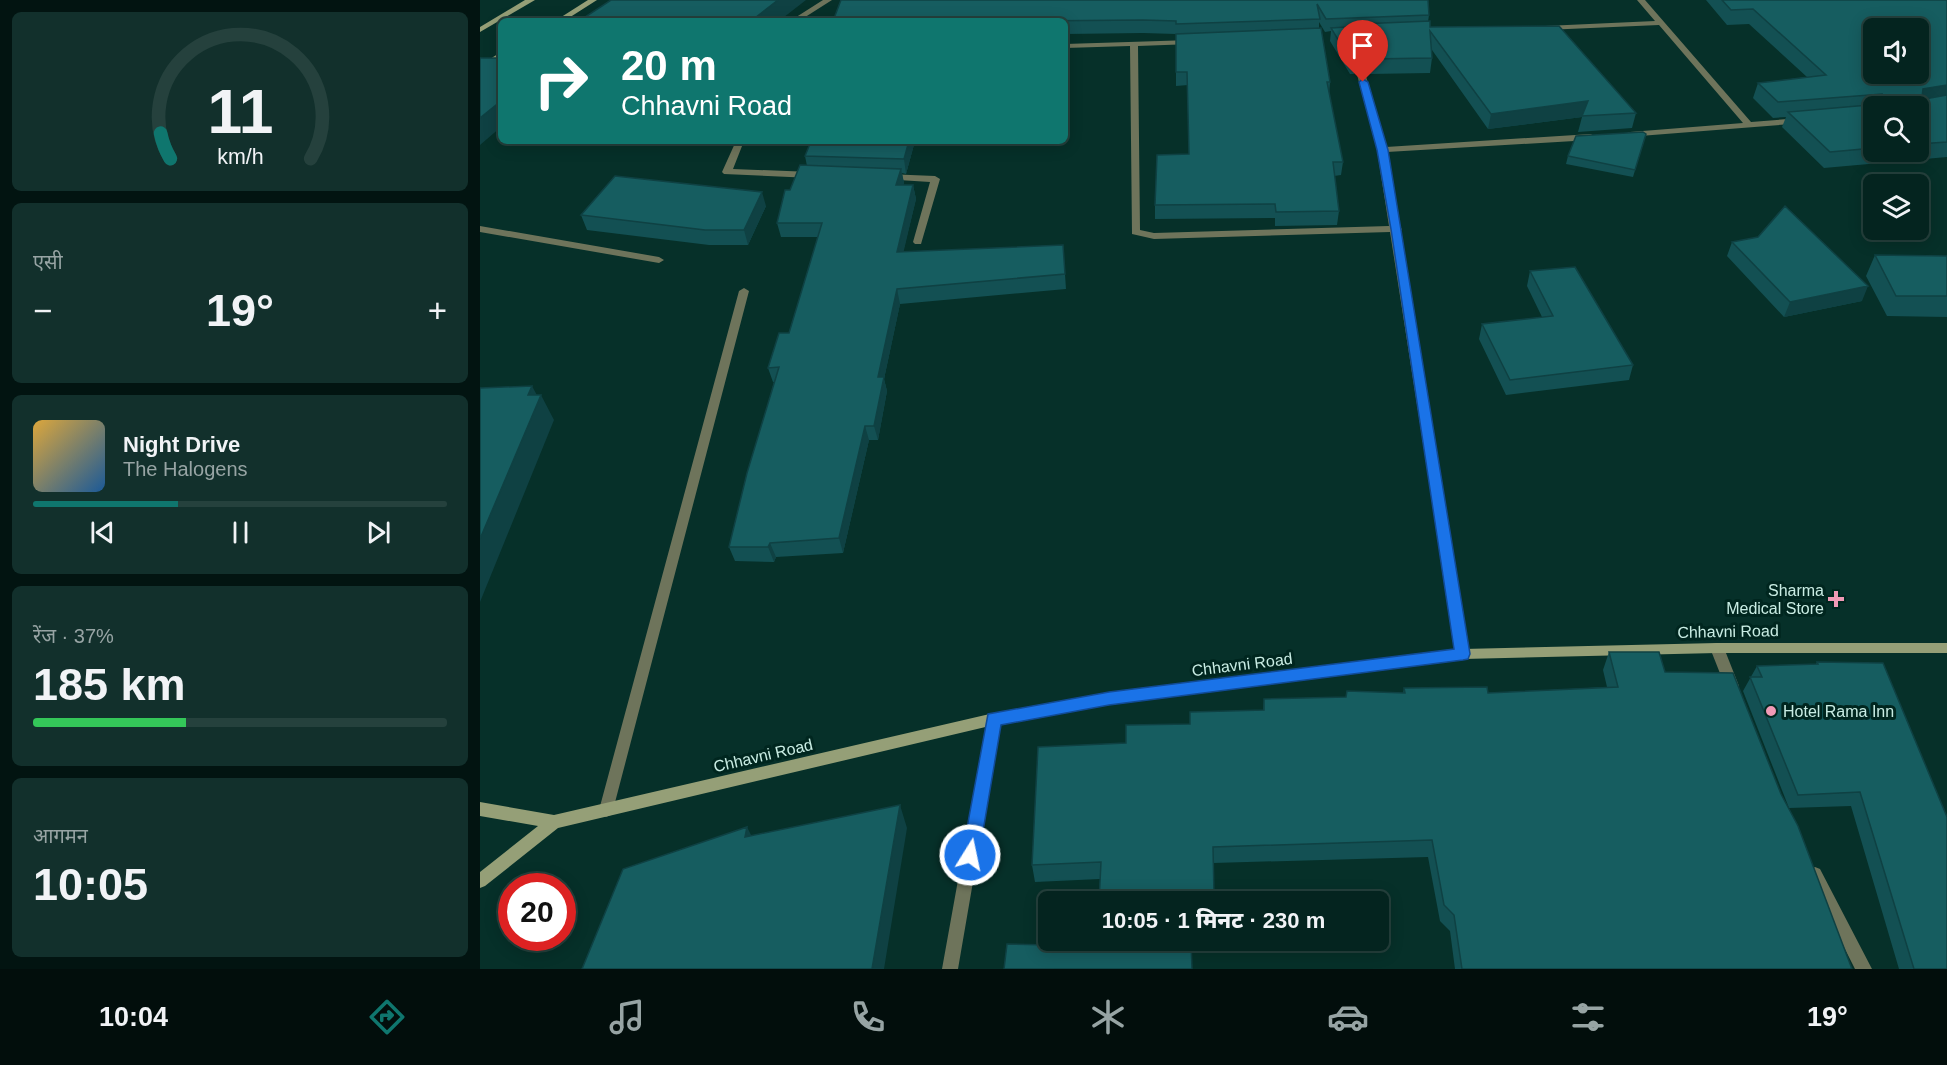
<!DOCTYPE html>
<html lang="hi">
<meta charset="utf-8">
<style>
body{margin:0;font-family:Helvetica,"Noto Sans Devanagari",sans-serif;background:#12302c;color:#f1f3f6;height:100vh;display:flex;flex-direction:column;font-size:22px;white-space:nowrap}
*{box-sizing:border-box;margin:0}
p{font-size:20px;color:#97a4a4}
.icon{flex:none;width:33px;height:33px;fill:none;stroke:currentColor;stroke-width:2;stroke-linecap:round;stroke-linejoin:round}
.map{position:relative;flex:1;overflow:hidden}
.panel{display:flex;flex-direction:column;gap:12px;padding:12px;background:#021411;width:480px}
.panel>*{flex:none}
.banner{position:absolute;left:18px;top:18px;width:570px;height:126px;border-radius:9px;box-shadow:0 3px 15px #0003,0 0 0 2px #25413d;background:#0f766e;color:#fff;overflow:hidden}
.tools{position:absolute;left:1383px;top:18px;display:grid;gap:12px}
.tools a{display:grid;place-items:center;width:66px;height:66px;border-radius:9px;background:#04241f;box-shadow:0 3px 15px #0003,0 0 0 2px #25413d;font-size:30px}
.speed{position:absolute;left:18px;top:873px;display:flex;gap:12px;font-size:30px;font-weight:700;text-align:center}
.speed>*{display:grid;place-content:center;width:78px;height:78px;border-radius:50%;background:#04241f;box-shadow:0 3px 15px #0003,0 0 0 2px #25413d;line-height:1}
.speed .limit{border:9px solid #d22;background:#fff;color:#111}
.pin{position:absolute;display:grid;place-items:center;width:51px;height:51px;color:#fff;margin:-62px -26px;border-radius:50% 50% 50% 0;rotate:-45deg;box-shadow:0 0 6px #0007}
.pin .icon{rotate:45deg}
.me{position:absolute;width:66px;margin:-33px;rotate:10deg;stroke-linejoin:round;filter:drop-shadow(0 0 4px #0008)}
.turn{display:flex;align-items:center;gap:21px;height:126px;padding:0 24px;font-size:27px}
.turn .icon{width:78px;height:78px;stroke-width:2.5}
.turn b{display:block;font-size:42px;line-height:51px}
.big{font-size:45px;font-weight:800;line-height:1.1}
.panel .card{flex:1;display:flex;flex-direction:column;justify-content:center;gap:9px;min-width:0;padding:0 21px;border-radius:9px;background:#12302c}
.panel .dial{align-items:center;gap:0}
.dial svg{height:156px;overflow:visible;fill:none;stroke:#25413d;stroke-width:7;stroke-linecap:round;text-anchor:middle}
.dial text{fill:#f1f3f6;stroke:none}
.song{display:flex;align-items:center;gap:18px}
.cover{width:72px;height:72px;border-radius:9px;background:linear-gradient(135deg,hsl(40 70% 55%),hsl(210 70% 35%))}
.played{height:6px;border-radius:3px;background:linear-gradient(90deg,#0f766e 35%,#25413d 35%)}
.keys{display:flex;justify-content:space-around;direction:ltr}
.heat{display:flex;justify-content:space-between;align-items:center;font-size:33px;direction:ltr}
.charge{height:9px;border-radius:4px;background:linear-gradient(90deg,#34c759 37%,#25413d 0)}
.trip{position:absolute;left:558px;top:891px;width:351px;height:60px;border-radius:9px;background:#04241f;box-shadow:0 3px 15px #0003,0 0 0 2px #25413d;font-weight:800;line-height:60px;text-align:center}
.menu{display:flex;height:96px;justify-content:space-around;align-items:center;background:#020e0c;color:#97a4a4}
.menu .icon{width:42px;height:42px}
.menu .current{color:#0f766e}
.menu b{font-size:27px;color:#f1f3f6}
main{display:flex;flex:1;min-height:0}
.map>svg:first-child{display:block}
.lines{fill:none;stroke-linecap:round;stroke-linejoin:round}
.service{fill:#6e745b;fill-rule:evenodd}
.minor{fill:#6e745b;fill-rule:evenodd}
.secondary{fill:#959f77;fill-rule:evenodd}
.wall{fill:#135053;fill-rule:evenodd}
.shaded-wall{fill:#0f4143}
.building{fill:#165d60;stroke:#0f4143;stroke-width:1.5;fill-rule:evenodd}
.route{fill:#1a73e8;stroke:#114b97;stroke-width:1.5}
.poi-dot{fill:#f09ab6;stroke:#00261f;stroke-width:2}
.labels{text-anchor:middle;stroke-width:6;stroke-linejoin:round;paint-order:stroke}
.poi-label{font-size:16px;fill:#c9ede4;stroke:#00261f;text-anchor:end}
.street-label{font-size:16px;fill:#c9ede4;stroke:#00261f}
</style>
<main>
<section class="panel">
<div class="card dial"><svg viewBox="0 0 100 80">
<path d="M14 69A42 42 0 1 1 86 69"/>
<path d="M14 69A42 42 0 0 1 9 56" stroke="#0f766e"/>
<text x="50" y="56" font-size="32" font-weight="700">11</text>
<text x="50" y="72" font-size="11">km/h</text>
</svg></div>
<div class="card"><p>एसी</p>
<div class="heat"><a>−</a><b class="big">19°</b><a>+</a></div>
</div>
<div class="card">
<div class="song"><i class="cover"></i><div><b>Night Drive</b><p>The Halogens</p></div></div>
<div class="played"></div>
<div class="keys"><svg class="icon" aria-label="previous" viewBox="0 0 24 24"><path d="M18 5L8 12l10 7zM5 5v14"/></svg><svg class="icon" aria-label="pause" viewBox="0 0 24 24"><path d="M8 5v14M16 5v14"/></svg><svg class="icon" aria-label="next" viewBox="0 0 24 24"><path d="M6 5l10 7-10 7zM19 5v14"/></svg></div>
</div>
<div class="card"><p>रेंज · 37%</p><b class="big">185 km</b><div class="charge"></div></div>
<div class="card"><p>आगमन</p><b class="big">10:05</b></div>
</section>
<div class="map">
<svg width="1467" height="969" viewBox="0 0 1467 969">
<rect width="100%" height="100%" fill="#063029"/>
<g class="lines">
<path class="service" d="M264 288 269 291 133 810 131 815 126 817 121 815 119 810 259 291Z
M1237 643 1242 644 1244 648 1259 686 1257 690 1252 692 1247 690 1245 686 1230 648 1232 644Z
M514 713 519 715 521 719 478 969H462L507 719 509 715Z
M1335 867 1340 869 1392 969H1375L1327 874 1330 869Z"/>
<path class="minor" d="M343 0H352L319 21H310Z
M1157 0H1165L1271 122 1321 118 1324 119V123L1147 137V133L1150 132 1263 123 1179 25 1065 30 1061 28 1065 26 1175 21Z
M868 35 875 37 906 147 1111 134 1115 137 1111 140 907 152 919 227 922 229 920 231 990 654 988 658 983 659 978 658 976 654 910 232 674 239 652 234 650 46 585 48V44L712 40 716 42 712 44 658 46 660 230 674 233 909 226 897 150 867 37Z
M256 141H264L253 169 332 172 337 175 332 178 244 174 242 172Z
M406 174 455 176 460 179 441 244H435L433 242 450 182 403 179 401 177Z
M0 226 179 257 184 260 179 263 0 232Z"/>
<path class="secondary" d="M45 0H55L0 32V27Z
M108 0H117L84 21H75Z
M18 54H21V60L0 71V65Z
M1237 643H1467V653H1237L983 659 629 705 514 725 78 828 5 886 0 888V872L58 826 0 816V802L74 815 514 713 629 693 983 649Z"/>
</g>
<path class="wall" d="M948 0 949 15 948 22 950 27 1156 113 1152 128 1098 132 1102 117 1008 129 952 50V58L950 73 888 74 878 39 879 30 867 31 876 61 874 74H870L850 41 851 31 845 32 839 22V28L850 82 849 95 863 162 861 175 854 176 859 211 857 225 795 226V218L675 219V205L709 154 708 85 696 86V34L663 33 585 34V21H353Z
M1226 0H1467V157L1344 168 1302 127 1306 117 1293 118 1273 98 1278 83 1327 77 1269 24 1247 25ZM1394 106H1438V152H1394Z
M1166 134 1153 177 1086 164 1088 156Z
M331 141H435L426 174 422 173 424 183 423 185H433L436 199 423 252 583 245 586 289 420 304 404 379 407 391 398 440H389L363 553 296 557 294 562 255 561 249 547 294 382H293L288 368 309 333 338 237H301L297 223 310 190 327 166 325 156Z
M286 206 268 245H229L107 230 101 215Z
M1252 242 1382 301 1304 317 1247 256Z
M1395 255 1467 256V317L1407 316 1386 276Z
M1050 271 1153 365 1149 380 1026 395 999 339 1002 324 1062 317 1047 286Z
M1129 652 1185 672 1301 794 1372 969H975L970 931 960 921 948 857 733 863 734 902H619L620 879 555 882 552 865 646 743 710 724 783 710 784 699 866 697 923 693 924 688 1008 693 1127 687 1123 670Z
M1337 662 1467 969H1419L1371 806 1309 808 1263 691 1277 666 1336 664Z"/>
<path class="shaded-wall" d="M298 0H326L299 21H271Z
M1467 85V98L1436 105 1443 89Z
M21 101V127L0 145V118Z
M1108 101 1102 117 1008 129 1011 114Z
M429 141H435L426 174 424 159Z
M421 169 424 183 419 200 416 185Z
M433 185 436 199 420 267 417 252Z
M282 192 286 206 268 245 264 230Z
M1388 286 1382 301 1304 317 1310 302Z
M417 289 420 304 404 379 407 391 398 440 394 426 398 377Z
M52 386 59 399 61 395 74 420 0 602V539L48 395Z
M385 426 389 440 363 553 359 538Z
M290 543 296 557 294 562 288 547Z
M420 805 427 828 404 969H392Z
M267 827 279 851 265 837Z"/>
<path class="building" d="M131 0H298L271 21H99Z
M361 0H948L949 15 846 19 837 4 840 19 696 24V21L663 20 549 21H353Z
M1242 0H1467V85L1443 89 1442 97 1445 99 1467 95V142L1438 144V106H1394V148L1350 152 1308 112 1400 104 1402 94 1298 102 1278 83 1346 75 1273 9 1251 10ZM1394 28H1438V74H1394Z
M950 21V27L1079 26 1156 113 1102 116 1108 101 1011 114 950 31 952 58 889 59 879 24Z
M866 27 876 61H871L851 28Z
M841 28 850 82H847L863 162H853L859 211 796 212 795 204 675 205 677 155 709 154 707 72H696V34Z
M0 58H21V101L0 118Z
M1163 132 1166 134 1155 170 1088 156 1096 136Z
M331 141H429L424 159 325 156Z
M320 165 421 169 416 185H433L417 252 583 245 585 274 417 289 398 377H404L394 426H385L359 538 290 543 288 547H249L267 473 299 367 288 368 299 333H309L342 223H297L305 190H310Z
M135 176 282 192 264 230H225L101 215Z
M1305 206 1388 286 1310 302 1252 242 1278 237Z
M1395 255 1467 256V296H1416Z
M1095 267 1153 365 1030 380 1002 324 1073 316 1050 271Z
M52 386 48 395H61L0 539V388Z
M1129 652H1179L1185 672 1253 673 1301 794 1318 826 1372 969H982L974 915 964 905 952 840 733 847 734 895 711 896V902H619L621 862 552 865 558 747 646 743V725L710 724V712L784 710V699L866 697 867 691 925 693 924 688 1007 687 1008 693 1138 687Z
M1337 662 1403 663 1467 817V969H1434L1380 792 1318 795 1270 677H1282L1277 666 1338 664Z
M420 805 392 969H102L143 869 267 827 265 837Z
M616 940H711L712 969H524L527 944 616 946Z"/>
<path class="route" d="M883 79 888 82 908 150 990 654 988 659 983 660 629 705 521 725 499 855 496 861 490 863 484 861 482 855 508 714 629 692 974 649 911 229 897 150 879 82Z"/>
<g class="poi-dot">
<path d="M1353 590h6v6h6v6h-6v6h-6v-6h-6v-6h6z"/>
<circle cx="1291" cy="711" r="6"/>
</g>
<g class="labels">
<g class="poi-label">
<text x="1344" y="596">Sharma<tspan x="1344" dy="18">Medical Store</tspan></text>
<text x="1303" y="717" text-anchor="start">Hotel Rama Inn</text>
</g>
<g class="street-label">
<text transform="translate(1248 631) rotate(-1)" y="6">Chhavni Road</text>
<text transform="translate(762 664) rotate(-7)" y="6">Chhavni Road</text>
<text transform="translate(283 755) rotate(-13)" y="6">Chhavni Road</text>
</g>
</g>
</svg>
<div class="tools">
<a><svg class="icon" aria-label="sound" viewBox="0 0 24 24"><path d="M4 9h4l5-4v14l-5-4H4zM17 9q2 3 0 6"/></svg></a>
<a><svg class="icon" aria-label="search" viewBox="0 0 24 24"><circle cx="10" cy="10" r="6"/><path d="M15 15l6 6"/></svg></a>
<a><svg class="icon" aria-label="layers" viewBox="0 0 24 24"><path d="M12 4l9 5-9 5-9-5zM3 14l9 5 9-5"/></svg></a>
</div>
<div class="speed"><div class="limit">20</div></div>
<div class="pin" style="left:883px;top:82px;background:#d93025"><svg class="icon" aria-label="arrive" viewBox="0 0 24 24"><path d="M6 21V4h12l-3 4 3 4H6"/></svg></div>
<svg class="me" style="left:490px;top:855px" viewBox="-20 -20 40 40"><circle r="17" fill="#1a73e8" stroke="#fff" stroke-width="3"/><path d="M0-11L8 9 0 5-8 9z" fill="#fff"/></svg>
<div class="trip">10:05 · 1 मिनट · 230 m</div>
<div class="banner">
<div class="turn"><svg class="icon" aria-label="right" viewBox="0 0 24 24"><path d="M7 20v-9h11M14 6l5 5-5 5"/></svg><div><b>20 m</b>Chhavni Road</div></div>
</div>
</div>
</main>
<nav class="menu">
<b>10:04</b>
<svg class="icon current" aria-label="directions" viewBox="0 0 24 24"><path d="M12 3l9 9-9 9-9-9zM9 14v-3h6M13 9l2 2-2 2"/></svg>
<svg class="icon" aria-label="music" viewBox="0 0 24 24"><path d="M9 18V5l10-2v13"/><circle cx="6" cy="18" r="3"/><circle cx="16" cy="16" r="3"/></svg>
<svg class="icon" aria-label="phone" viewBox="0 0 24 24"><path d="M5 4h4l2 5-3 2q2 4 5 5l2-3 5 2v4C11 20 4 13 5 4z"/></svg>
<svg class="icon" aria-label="climate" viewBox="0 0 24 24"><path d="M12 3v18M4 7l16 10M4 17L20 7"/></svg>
<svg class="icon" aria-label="car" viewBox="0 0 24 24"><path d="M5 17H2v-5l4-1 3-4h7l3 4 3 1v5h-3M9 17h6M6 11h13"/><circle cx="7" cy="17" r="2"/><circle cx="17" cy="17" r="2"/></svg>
<svg class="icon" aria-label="filters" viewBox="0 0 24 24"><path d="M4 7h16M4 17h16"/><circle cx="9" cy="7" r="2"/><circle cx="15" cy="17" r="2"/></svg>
<b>19°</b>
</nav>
